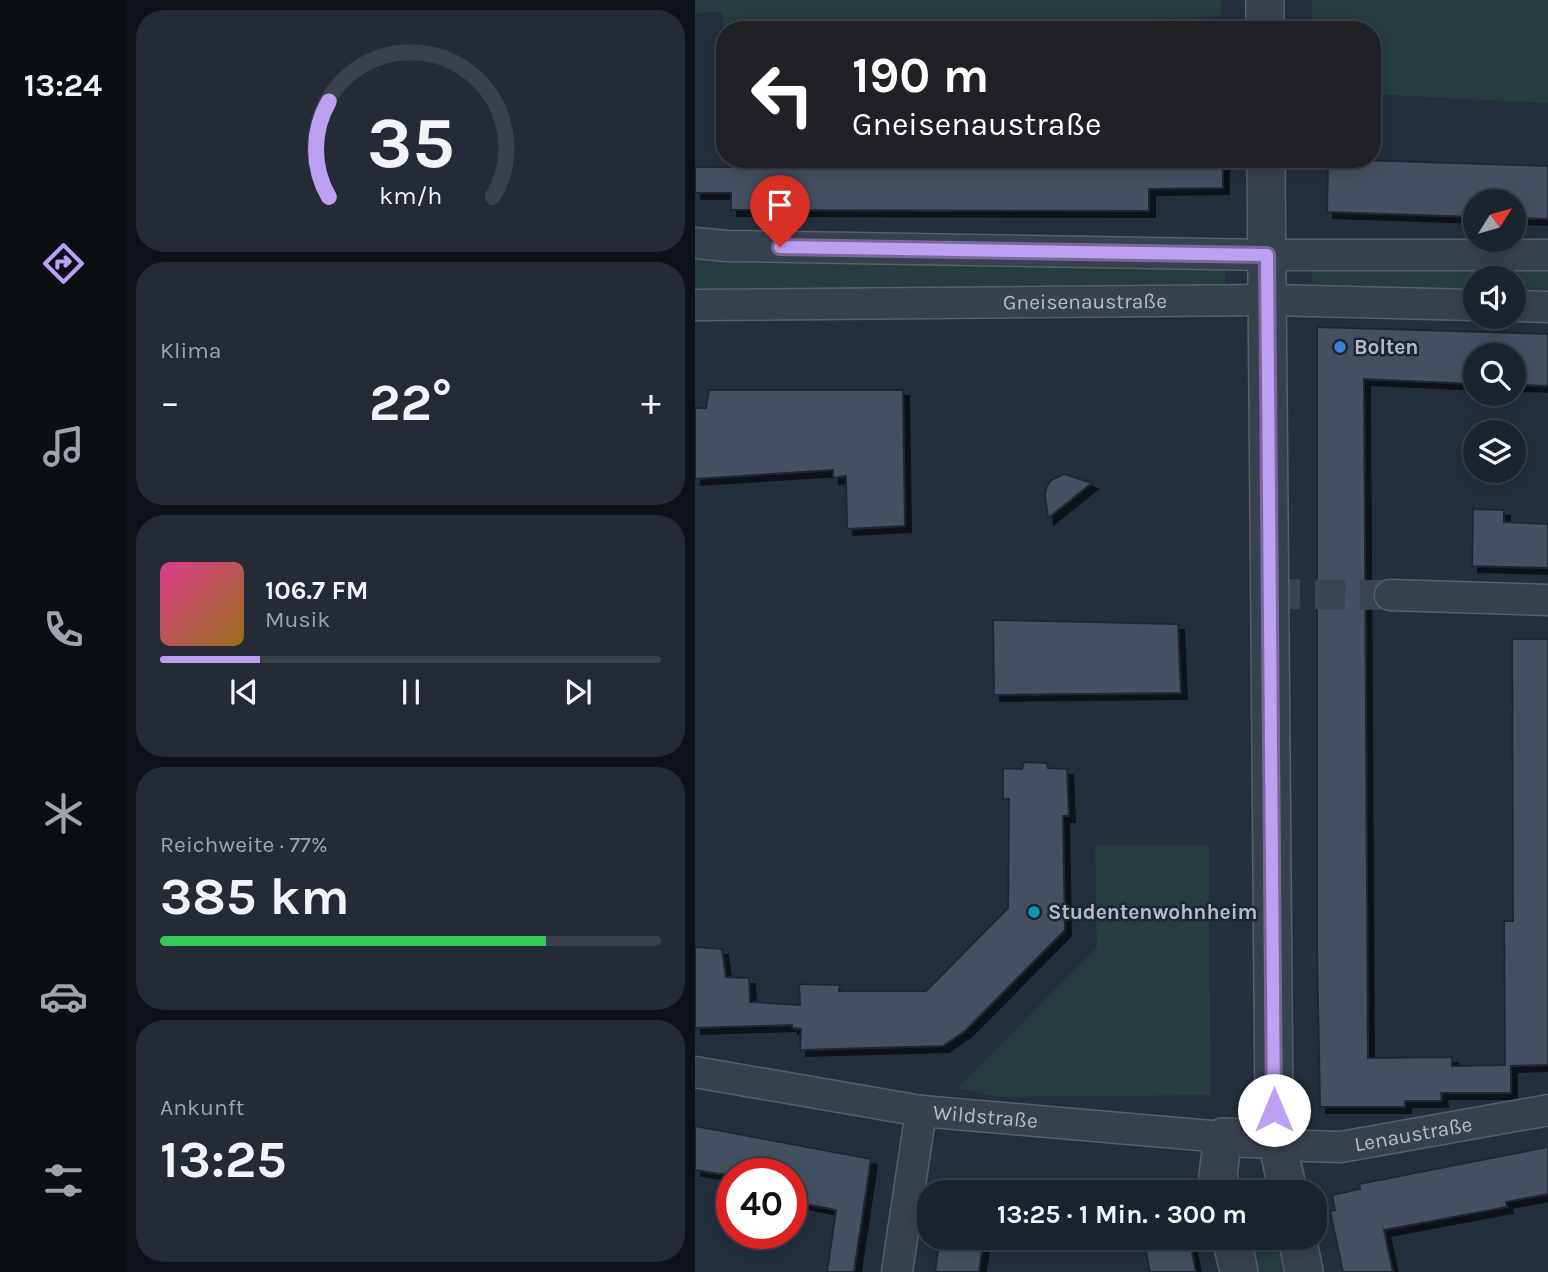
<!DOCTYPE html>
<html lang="de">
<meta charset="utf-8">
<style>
body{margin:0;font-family:Karla,sans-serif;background:#242b36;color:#f1f3f6;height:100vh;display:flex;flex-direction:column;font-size:26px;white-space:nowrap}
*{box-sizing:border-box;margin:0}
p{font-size:23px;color:#a0a4aa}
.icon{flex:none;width:38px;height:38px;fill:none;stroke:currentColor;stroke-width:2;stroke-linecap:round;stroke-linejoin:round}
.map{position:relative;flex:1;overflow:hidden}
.drawer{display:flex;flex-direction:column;gap:10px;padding:10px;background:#0f1319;width:569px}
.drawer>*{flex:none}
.hud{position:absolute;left:21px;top:21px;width:665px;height:147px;border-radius:28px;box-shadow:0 4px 18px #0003,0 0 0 2px #39404a;background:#202124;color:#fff;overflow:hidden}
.needle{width:46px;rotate:53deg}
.buttons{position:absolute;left:768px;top:189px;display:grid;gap:14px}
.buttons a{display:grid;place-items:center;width:63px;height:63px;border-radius:50%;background:#1b232e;box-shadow:0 4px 18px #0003,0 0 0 2px #39404a;font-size:35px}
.speed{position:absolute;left:21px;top:1158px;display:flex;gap:14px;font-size:35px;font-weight:700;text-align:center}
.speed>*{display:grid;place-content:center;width:91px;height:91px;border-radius:50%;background:#1b232e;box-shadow:0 4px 18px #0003,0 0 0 2px #39404a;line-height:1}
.speed .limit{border:10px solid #d22;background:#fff;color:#111}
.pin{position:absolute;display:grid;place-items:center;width:60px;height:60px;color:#fff;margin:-72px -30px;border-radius:50% 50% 50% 0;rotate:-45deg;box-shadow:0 0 7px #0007}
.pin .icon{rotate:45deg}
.me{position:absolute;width:77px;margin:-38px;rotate:0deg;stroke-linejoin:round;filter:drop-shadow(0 0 5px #0008)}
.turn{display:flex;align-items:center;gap:24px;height:147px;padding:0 21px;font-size:32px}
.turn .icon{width:91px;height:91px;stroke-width:2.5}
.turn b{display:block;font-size:49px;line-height:60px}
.big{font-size:52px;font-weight:700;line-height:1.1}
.drawer .card{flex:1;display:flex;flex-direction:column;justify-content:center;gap:10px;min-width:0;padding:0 24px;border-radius:28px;background:#242b36}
.drawer .dial{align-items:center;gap:0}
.dial svg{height:182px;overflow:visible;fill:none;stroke:#39404a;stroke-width:7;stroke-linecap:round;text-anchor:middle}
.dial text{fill:#f1f3f6;stroke:none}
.song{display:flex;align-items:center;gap:21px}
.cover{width:84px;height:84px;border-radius:10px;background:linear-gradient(135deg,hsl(330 70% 55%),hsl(40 70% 35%))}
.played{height:7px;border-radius:4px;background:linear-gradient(90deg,#bca0f2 20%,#39404a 20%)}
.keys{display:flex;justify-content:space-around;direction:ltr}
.heat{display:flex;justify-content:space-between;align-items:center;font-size:38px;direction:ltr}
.charge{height:10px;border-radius:5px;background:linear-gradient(90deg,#34c759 77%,#39404a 0)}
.trip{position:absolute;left:222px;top:1180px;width:410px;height:70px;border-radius:28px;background:#1b232e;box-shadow:0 4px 18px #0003,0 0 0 2px #39404a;font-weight:700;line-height:70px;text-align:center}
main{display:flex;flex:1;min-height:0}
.dock{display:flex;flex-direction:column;width:126px;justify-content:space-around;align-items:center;background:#0b0e12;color:#a0a4aa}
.dock .icon{width:49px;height:49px}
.dock .selected{color:#bca0f2}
.dock b{font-size:32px;color:#f1f3f6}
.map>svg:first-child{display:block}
.green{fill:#263c3f}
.building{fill:#455162;stroke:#1f2835;stroke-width:2;filter:url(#shadow)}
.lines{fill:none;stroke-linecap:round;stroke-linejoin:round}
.minor-tunnel{stroke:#3a4453;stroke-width:30;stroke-dasharray:30 15;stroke-linecap:butt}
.minor-casing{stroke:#565f6c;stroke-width:33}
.tertiary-casing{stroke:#565f6c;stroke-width:40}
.minor{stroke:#38414e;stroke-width:30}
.tertiary{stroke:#38414e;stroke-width:37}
.route-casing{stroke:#7a689d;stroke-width:18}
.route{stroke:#bca0f2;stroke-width:12}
.shop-dot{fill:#3f7fe0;stroke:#1d2633;stroke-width:2.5}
.culture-dot{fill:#0f9aa8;stroke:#1d2633;stroke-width:2.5}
.labels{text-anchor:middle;stroke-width:5;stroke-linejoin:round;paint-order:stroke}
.street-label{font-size:21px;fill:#b4bcc9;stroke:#1d2633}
.poi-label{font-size:21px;font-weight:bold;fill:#b4bcc9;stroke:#1d2633;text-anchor:start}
</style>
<main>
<nav class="dock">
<b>13:24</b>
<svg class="icon selected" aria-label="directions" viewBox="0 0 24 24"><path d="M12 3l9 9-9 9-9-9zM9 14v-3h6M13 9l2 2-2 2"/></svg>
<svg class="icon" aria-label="music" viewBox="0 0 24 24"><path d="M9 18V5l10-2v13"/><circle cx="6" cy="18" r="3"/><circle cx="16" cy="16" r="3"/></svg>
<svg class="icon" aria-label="phone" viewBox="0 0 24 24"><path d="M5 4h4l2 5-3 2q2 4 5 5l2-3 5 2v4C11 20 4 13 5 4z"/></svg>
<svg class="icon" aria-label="climate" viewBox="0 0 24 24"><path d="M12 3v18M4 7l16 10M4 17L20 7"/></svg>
<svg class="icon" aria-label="car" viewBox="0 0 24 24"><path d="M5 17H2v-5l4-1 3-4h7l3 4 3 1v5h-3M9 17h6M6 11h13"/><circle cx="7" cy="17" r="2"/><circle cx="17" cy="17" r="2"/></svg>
<svg class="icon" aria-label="filters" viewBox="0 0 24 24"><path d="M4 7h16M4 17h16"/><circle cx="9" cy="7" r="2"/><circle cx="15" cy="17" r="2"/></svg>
</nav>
<section class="drawer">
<div class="card dial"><svg viewBox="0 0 100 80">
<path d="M14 69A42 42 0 1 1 86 69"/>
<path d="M14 69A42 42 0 0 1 14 27" stroke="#bca0f2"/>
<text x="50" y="56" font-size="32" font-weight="700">35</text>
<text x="50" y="72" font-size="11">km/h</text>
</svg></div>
<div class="card"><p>Klima</p>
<div class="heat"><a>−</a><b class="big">22°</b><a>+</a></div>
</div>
<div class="card">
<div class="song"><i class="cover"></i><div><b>106.7 FM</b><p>Musik</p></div></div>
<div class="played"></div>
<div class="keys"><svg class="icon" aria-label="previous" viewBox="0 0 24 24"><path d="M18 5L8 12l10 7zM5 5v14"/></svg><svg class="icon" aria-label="pause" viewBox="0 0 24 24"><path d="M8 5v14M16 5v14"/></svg><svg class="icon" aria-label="next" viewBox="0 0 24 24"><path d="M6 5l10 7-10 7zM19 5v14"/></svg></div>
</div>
<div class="card"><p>Reichweite · 77%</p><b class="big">385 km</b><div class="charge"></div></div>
<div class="card"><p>Ankunft</p><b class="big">13:25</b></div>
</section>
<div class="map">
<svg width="854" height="1272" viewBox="0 0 854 1272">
<defs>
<filter id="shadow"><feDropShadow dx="6" dy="6" stdDeviation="0" flood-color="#0009"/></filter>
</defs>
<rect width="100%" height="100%" fill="#242f3e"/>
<path class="green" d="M0 0H526V16L408 21V30H30V38L26 12 0 13Z
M617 0H853V103L677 94V30H617Z
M0 257 530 265V289L0 292Z
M617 265 853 266V296L819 295V278H780V294L617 289Z
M400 845H514L515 1095 305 1097 263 1088 402 947Z
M555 1237H589L596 1272H563Z"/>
<path class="building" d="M479 159H528V188L454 189V211L36 210V193H0V167L479 166Z
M633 159 853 166V219L819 218V201H780V217L632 212Z
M622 327 853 334V386L819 385V355H780V384L669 379 673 1058 757 1057V1066L810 1065 809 921H818L817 639H853V1065L816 1066V1093H746L747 1101H710V1107H625L622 950Z
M14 390H208L210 526 152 529 151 476 138 478V470L0 479V408H11Z
M369 474 397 483 353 518 350 494 352 486 356 480Z
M778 509 809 510V522L853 524V568L777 566Z
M298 620 483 624 486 693 299 695Z
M329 762 352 763 353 768 372 769 374 816H368L370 930 270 1031 248 1046 105 1050 106 1029 97 1028V1025L0 1028V947L27 949 31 977 54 978 55 1002 105 1005 104 984 145 985 144 991H231L313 908 314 799H308V768L327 769Z
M0 1126 176 1159 159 1272H132L141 1210 96 1201V1174H25L0 1170Z
M853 1147V1194L811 1202 812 1207 689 1230 698 1272H648L635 1211 640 1210 637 1195 665 1189 664 1184Z
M245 1237H289L284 1272H240Z
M448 1237H494L501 1272H455Z"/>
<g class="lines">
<path class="minor-tunnel" d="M575 594 695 595"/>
<defs>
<g id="minor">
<path d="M0 243 32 246 572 255H854"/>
<path id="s1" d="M0 305 572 300 780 305"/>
<path d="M819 306 854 307"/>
<path d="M695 595 854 600"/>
<path id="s2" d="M0 1072 226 1111 528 1137"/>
<path id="s3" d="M582 1140 611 1146 646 1147 854 1110"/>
<path d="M202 1272 226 1111"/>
</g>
<path id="tertiary" d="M570 0V30
M571 159 579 1110 582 1140 593 1192
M527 1192 523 1175 528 1137 582 1140
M536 1237 544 1272
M602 1237 609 1272"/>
</defs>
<use href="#minor" class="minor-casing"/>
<use href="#tertiary" class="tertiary-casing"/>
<use href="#minor" class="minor"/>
<use href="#tertiary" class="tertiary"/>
</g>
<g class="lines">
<defs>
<path id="route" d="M85 247 572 255 579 1110"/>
</defs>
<use href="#route" class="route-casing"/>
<use href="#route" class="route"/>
</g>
<circle class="shop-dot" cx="645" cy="347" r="7"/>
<circle class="culture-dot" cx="339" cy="912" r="7"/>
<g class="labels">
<g class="street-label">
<text dy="7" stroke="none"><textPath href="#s1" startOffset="390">Gneisenaustraße</textPath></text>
<text dy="7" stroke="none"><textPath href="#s2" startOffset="294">Wildstraße</textPath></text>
<text dy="7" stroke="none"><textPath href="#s3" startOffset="138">Lenaustraße</textPath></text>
</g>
<g class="poi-label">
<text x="659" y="354">Bolten</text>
<text x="353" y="919">Studentenwohnheim</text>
</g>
</g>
</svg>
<div class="buttons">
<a><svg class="needle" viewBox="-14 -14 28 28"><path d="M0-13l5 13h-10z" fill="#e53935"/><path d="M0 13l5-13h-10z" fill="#a0a4aa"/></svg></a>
<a><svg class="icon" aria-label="sound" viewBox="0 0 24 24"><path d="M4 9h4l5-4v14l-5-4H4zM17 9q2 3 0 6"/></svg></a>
<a><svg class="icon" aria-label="search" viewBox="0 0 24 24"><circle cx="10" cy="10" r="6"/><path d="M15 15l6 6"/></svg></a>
<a><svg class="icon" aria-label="layers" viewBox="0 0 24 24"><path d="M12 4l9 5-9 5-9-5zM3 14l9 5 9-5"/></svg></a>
</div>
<div class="speed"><div class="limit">40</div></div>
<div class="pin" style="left:85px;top:247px;background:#d93025"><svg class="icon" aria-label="arrive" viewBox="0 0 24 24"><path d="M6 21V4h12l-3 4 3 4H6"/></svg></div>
<svg class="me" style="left:579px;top:1110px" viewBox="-20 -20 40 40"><circle r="19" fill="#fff"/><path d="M0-13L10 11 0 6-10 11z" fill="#bca0f2"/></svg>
<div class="trip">13:25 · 1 Min. · 300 m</div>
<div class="hud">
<div class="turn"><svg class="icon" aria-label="left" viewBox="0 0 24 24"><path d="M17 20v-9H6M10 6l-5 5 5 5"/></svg><div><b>190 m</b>Gneisenaustraße</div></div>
</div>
</div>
</main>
